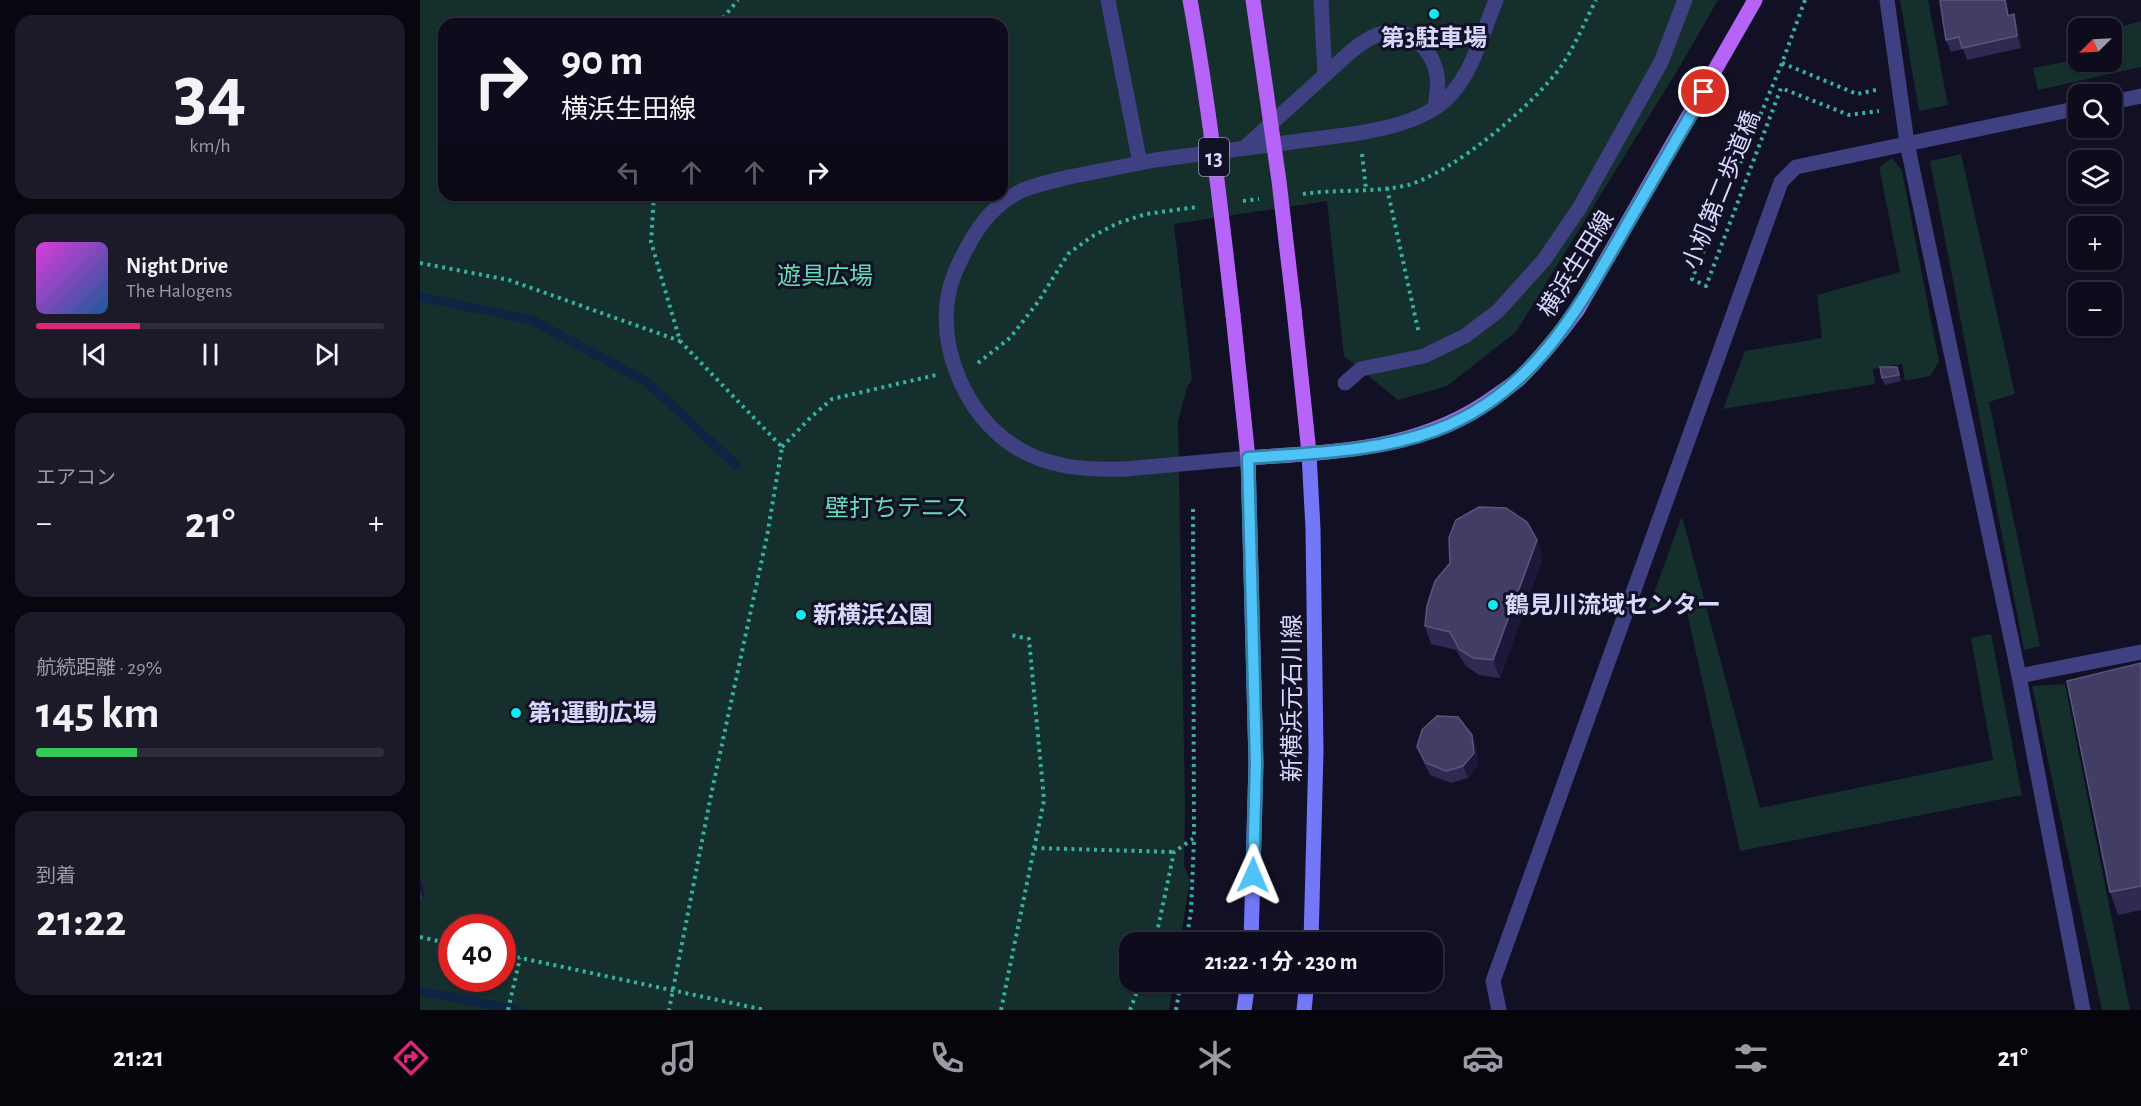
<!DOCTYPE html>
<html lang="ja">
<meta charset="utf-8">
<style>
body{margin:0;font-family:"Alegreya Sans","Noto Sans JP",sans-serif;background:#1c1a29;color:#f1f3f6;height:100vh;display:flex;flex-direction:column;font-size:22px;white-space:nowrap}
*{box-sizing:border-box;margin:0}
p{font-size:20px;color:#9b9ba3}
.icon{flex:none;width:33px;height:33px;fill:none;stroke:currentColor;stroke-width:2;stroke-linecap:round;stroke-linejoin:round}
.map{position:relative;flex:1;overflow:hidden}
.side{display:flex;flex-direction:column;gap:15px;padding:15px;background:#08070f;width:420px}
.side>*{flex:none}
.guide{position:absolute;left:18px;top:18px;width:570px;height:183px;border-radius:18px;box-shadow:0 2px 4px #0004,0 0 0 2px #2e2c3b;background:#0e0c1c;color:#f1f3f6;overflow:hidden}
.needle{width:39px;rotate:246deg}
.controls{position:absolute;left:1648px;top:18px;display:grid;gap:12px}
.controls a{display:grid;place-items:center;width:54px;height:54px;border-radius:12px;background:#0e0c1c;box-shadow:0 2px 4px #0004,0 0 0 2px #2e2c3b;font-size:30px}
.speed{position:absolute;left:18px;top:914px;display:flex;gap:12px;font-size:30px;font-weight:700;text-align:center}
.speed>*{display:grid;place-content:center;width:78px;height:78px;border-radius:50%;background:#0e0c1c;box-shadow:0 2px 4px #0004,0 0 0 2px #2e2c3b;line-height:1}
.speed .limit{border:9px solid #d22;background:#fff;color:#111}
.pin{position:absolute;display:grid;place-items:center;width:51px;height:51px;color:#fff;margin:-26px;border:3px solid #fff;border-radius:50%;box-shadow:0 2px 6px #0007}
.me{position:absolute;width:66px;margin:-33px;rotate:1deg;stroke-linejoin:round;filter:drop-shadow(0 0 4px #0008)}
.turn{display:flex;align-items:center;gap:21px;height:126px;padding:0 24px;font-size:27px}
.turn .icon{width:78px;height:78px;stroke-width:2.5}
.turn b{display:block;font-size:42px;line-height:51px}
.lanes{display:flex;align-items:center;height:57px;padding:0 24px;background:#0003;justify-content:center;gap:30px;direction:ltr}
.lanes .off{opacity:.35}
.big{font-size:45px;font-weight:700;line-height:1.1}
.side .tile{flex:1;display:flex;flex-direction:column;justify-content:center;gap:9px;min-width:0;padding:0 21px;border-radius:18px;background:#1c1a29}
.side .dial{align-items:center;gap:0}
.dial b{font-size:78px;line-height:1}
.song{display:flex;align-items:center;gap:18px}
.cover{width:72px;height:72px;border-radius:9px;background:linear-gradient(135deg,hsl(300 70% 55%),hsl(210 70% 35%))}
.played{height:6px;border-radius:3px;background:linear-gradient(90deg,#db2777 30%,#2e2c3b 30%)}
.keys{display:flex;justify-content:space-around;direction:ltr}
.heat{display:flex;justify-content:space-between;align-items:center;font-size:33px;direction:ltr}
.charge{height:9px;border-radius:4px;background:linear-gradient(90deg,#34c759 29%,#2e2c3b 0)}
.trip{position:absolute;left:699px;top:932px;width:324px;height:60px;border-radius:18px;background:#0e0c1c;box-shadow:0 2px 4px #0004,0 0 0 2px #2e2c3b;font-weight:700;line-height:60px;text-align:center}
.tab-bar{display:flex;height:96px;justify-content:space-around;align-items:center;background:#06050b;color:#9b9ba3}
.tab-bar .icon{width:42px;height:42px}
.tab-bar .on{color:#db2777}
.tab-bar b{font-size:27px;color:#f1f3f6}
main{display:flex;flex:1;min-height:0}
.map>svg:first-child{display:block}
.green{fill:#142f2c;fill-rule:evenodd}
.lines{fill:none;stroke-linecap:round;stroke-linejoin:round}
.stream{stroke:#0d2442;stroke-width:9}
.path{stroke:#35b2a2;stroke-width:4;stroke-dasharray:3 4.5;stroke-linecap:butt}
.lane{stroke:#3e4082;stroke-width:15}
.street{stroke:#3e4082;stroke-width:15}
.secondary{stroke:#7278f8;stroke-width:15}
.primary{stroke:#b663f8;stroke-width:15}
.lane-bridge{stroke:#3e4082;stroke-width:15}
.primary-bridge{stroke:#b663f8;stroke-width:15}
.wall{fill:#302a53}
.shaded-wall{fill:#1c1839}
.building{fill:#423d65;stroke:#59557d;stroke-width:1.5}
.route-casing{stroke:#337fa1;stroke-width:15}
.route{stroke:#4fc3f7;stroke-width:10}
.poi-dot{fill:#0cecf3;stroke:#121025;stroke-width:2}
.labels{text-anchor:middle;stroke-width:6;stroke-linejoin:round;paint-order:stroke}
.shield{fill:#121025;stroke:#9d9bbc;stroke-width:1.5}
.shield-label{font-size:22px;font-weight:bold;fill:#d8d7fd}
.poi-label{font-size:24px;font-weight:bold;fill:#d8d7fd;stroke:#121025;text-anchor:start}
.street-label{font-size:24px;fill:#d8d7fd;stroke:#121025}
.park-label{font-size:24px;fill:#65dab5;stroke:#121025}
</style>
<main>
<section class="side">
<div class="tile dial"><b>34</b><p>km/h</p></div>
<div class="tile">
<div class="song"><i class="cover"></i><div><b>Night Drive</b><p>The Halogens</p></div></div>
<div class="played"></div>
<div class="keys"><svg class="icon" aria-label="previous" viewBox="0 0 24 24"><path d="M18 5L8 12l10 7zM5 5v14"/></svg><svg class="icon" aria-label="pause" viewBox="0 0 24 24"><path d="M8 5v14M16 5v14"/></svg><svg class="icon" aria-label="next" viewBox="0 0 24 24"><path d="M6 5l10 7-10 7zM19 5v14"/></svg></div>
</div>
<div class="tile"><p>エアコン</p>
<div class="heat"><a>−</a><b class="big">21°</b><a>+</a></div>
</div>
<div class="tile"><p>航続距離 · 29%</p><b class="big">145 km</b><div class="charge"></div></div>
<div class="tile"><p>到着</p><b class="big">21:22</b></div>
</section>
<div class="map">
<svg width="1721" height="1010" viewBox="0 0 1721 1010">
<rect width="100%" height="100%" fill="#121025"/>
<path class="green" d="M0 0H1298L1260 66 1096 332 1027 386 978 400 924 356 907 201 754 224 772 379 767 388 758 421 765 808 764 865 770 880 760 942H710V981H754L749 1010H0ZM24 24H582V195H24ZM32 927H82V978H32Z
M1480 0H1508L1528 105 1499 111Z
M1721 21V67L1618 90 1613 68 1659 59V62H1692V29Z
M1541 154 1595 394 1569 402 1620 646 1604 650 1510 161Z
M1472 158 1482 171 1519 362 1510 376 1485 381 1482 364 1453 369 1455 384 1303 409 1325 351 1402 338 1397 295 1480 272 1459 167Z
M1262 516 1340 808 1573 760 1551 638 1571 634 1602 795 1320 851 1265 603 1227 612Z
M1645 684 1710 1010H1682L1612 686Z"/>
<g class="lines">
<path class="stream" d="M0 297 112 320 227 382 316 465
M0 991 97 1010"/>
<path class="path" d="M1385 0 1362 63 1272 279 1286 286 1361 88 1429 115 1459 111
M298 24 318 0
M1362 63 1437 94 1456 90
M942 154 946 189
M967 188 999 334
M883 194C916 189 955 193 988 185 1034 172 1114 105 1142 65 1155 46 1165 21 1176 0
M234 195 231 242 260 341 362 447 347 536 291 795 249 1010
M823 201 839 199
M0 263 89 280 260 341
M558 363 590 338 618 302 648 254 671 237 698 223 726 214 777 207
M362 447 391 417 412 399 516 375
M614 848 754 852
M0 937 32 944
M735 942 754 852 774 838 773 506
M766 942 771 911 774 839
M82 954 345 1010
M88 1010 100 958
M581 1010 624 800 609 639 591 635
M710 1010 721 981
M756 1010 761 981"/>
<path class="lane" d="M688 0 720 163
M905 75C921 61 937 43 957 35 987 23 1012 48 1017 75 1019 85 1016 98 1015 108
M824 148 905 75 901 0
M649 177 735 160 940 133C965 128 992 123 1015 108 1050 86 1061 36 1076 0
M925 383 941 369 1004 356 1045 336 1078 311 1124 260 1160 207 1241 62 1265 0
M705 469 828 458"/>
<path class="street" d="M1467 0 1487 143 1599 676 1663 1010
M1692 102 1721 96
M1599 676 1721 652
M1079 1010 1073 981 1361 182 1376 167 1659 108"/>
<path class="secondary" d="M889 453 893 529 896 752 891 942
M828 458 836 763 831 942
M824 1010 828 981
M884 1010 887 981"/>
<path class="primary" d="M874 310 889 453
M813 315 828 458C919 451 1001 451 1077 395 1084 390 1092 385 1099 379 1121 357 1140 334 1158 309L1335 0"/>
<path class="lane-bridge" d="M649 177C634 181 616 184 601 191 578 202 560 223 548 246 539 262 531 278 528 296 519 351 546 413 591 444 625 468 665 470 705 469"/>
<path class="primary-bridge" d="M770 0C789 104 801 210 813 315
M833 0 859 181 874 310"/>
</g>
<path class="wall" d="M1594 14 1598 27 1601 48 1547 60 1543 49 1531 52 1526 40Z
M1479 373 1481 381 1465 385 1462 378Z
M1123 557 1080 678 1059 675 1046 666 1036 650 1011 644 1005 626Z
M1721 663V910L1698 915 1690 892Z
M997 747H1056L1058 765 1048 778 1031 783 1010 775 1002 759Z
M0 878 4 890V900L0 899Z"/>
<path class="shaded-wall" d="M1585 0H1587L1592 28 1588 16Z
M1594 14 1598 27 1601 48 1597 36Z
M1117 540 1123 557 1080 678 1073 660Z
M1052 735 1056 747 1058 765 1048 778 1043 766Z
M0 878 4 890V900L0 890Z"/>
<path class="building" d="M1521 0H1585L1588 16 1594 14 1597 36 1542 48 1539 37 1526 40 1520 1Z
M1460 367H1477L1479 375 1462 378Z
M1059 507 1086 508 1107 522 1117 540 1073 660 1053 658 1039 649 1030 632 1005 626 1007 606 1015 581 1030 563 1029 538 1036 520Z
M1721 663V886L1690 892 1647 681Z
M1017 716 1038 717 1052 735 1054 753 1043 766 1026 771 1006 763 997 747 1002 730Z"/>
<g class="lines">
<defs>
<path id="route" d="M833 875 836 763 828 458C891 453 957 452 1016 430 1115 393 1160 306 1209 221 1234 178 1259 135 1284 92"/>
</defs>
<use href="#route" class="route-casing"/>
<use href="#route" class="route"/>
</g>
<g class="poi-dot">
<circle cx="1014" cy="14" r="6"/>
<circle cx="1073" cy="605" r="6"/>
<circle cx="381" cy="615" r="6"/>
<circle cx="96" cy="713" r="6"/>
</g>
<g class="labels">
<rect class="shield" x="779" y="138" width="30" height="38" rx="4.5"/>
<g class="shield-label">
<text x="794" y="165">13</text>
</g>
<g class="poi-label">
<text x="1014" y="46" text-anchor="middle">第3駐車場</text>
<text x="1085" y="613">鶴見川流域センター</text>
<text x="393" y="623">新横浜公園</text>
<text x="108" y="721">第1運動広場</text>
</g>
<g class="street-label">
<text transform="translate(1301 190) rotate(-68)" y="8">小机第二歩道橋</text>
<text transform="translate(1156 264) rotate(-58)" y="8">横浜生田線</text>
<text transform="translate(872 698) rotate(-90)" y="8">新横浜元石川線</text>
</g>
<g class="park-label">
<text x="405" y="284">遊具広場</text>
<text x="477" y="516">壁打ちテニス</text>
</g>
</g>
</svg>
<div class="controls">
<a><svg class="needle" viewBox="-14 -14 28 28"><path d="M0-13l5 13h-10z" fill="#e53935"/><path d="M0 13l5-13h-10z" fill="#9b9ba3"/></svg></a>
<a><svg class="icon" aria-label="search" viewBox="0 0 24 24"><circle cx="10" cy="10" r="6"/><path d="M15 15l6 6"/></svg></a>
<a><svg class="icon" aria-label="layers" viewBox="0 0 24 24"><path d="M12 4l9 5-9 5-9-5zM3 14l9 5 9-5"/></svg></a>
<a>+</a>
<a>−</a>
</div>
<div class="speed"><div class="limit">40</div></div>
<div class="pin" style="left:1284px;top:92px;background:#d93025"><svg class="icon" aria-label="arrive" viewBox="0 0 24 24"><path d="M6 21V4h12l-3 4 3 4H6"/></svg></div>
<svg class="me" style="left:833px;top:875px" viewBox="-20 -20 40 40"><path d="M0-17L14 15 0 8-14 15z" fill="#4fc3f7" stroke="#fff" stroke-width="4"/></svg>
<div class="trip">21:22 · 1 分 · 230 m</div>
<div class="guide">
<div class="turn"><svg class="icon" aria-label="right" viewBox="0 0 24 24"><path d="M7 20v-9h11M14 6l5 5-5 5"/></svg><div><b>90 m</b>横浜生田線</div></div>
<div class="lanes"><svg class="icon off" aria-label="left" viewBox="0 0 24 24"><path d="M17 20v-9H6M10 6l-5 5 5 5"/></svg><svg class="icon off" aria-label="ahead" viewBox="0 0 24 24"><path d="M12 20V5M6 11l6-6 6 6"/></svg><svg class="icon off" aria-label="ahead" viewBox="0 0 24 24"><path d="M12 20V5M6 11l6-6 6 6"/></svg><svg class="icon" aria-label="right" viewBox="0 0 24 24"><path d="M7 20v-9h11M14 6l5 5-5 5"/></svg></div>
</div>
</div>
</main>
<nav class="tab-bar">
<b>21:21</b>
<svg class="icon on" aria-label="directions" viewBox="0 0 24 24"><path d="M12 3l9 9-9 9-9-9zM9 14v-3h6M13 9l2 2-2 2"/></svg>
<svg class="icon" aria-label="music" viewBox="0 0 24 24"><path d="M9 18V5l10-2v13"/><circle cx="6" cy="18" r="3"/><circle cx="16" cy="16" r="3"/></svg>
<svg class="icon" aria-label="phone" viewBox="0 0 24 24"><path d="M5 4h4l2 5-3 2q2 4 5 5l2-3 5 2v4C11 20 4 13 5 4z"/></svg>
<svg class="icon" aria-label="climate" viewBox="0 0 24 24"><path d="M12 3v18M4 7l16 10M4 17L20 7"/></svg>
<svg class="icon" aria-label="car" viewBox="0 0 24 24"><path d="M5 17H2v-5l4-1 3-4h7l3 4 3 1v5h-3M9 17h6M6 11h13"/><circle cx="7" cy="17" r="2"/><circle cx="17" cy="17" r="2"/></svg>
<svg class="icon" aria-label="filters" viewBox="0 0 24 24"><path d="M4 7h16M4 17h16"/><circle cx="9" cy="7" r="2"/><circle cx="15" cy="17" r="2"/></svg>
<b>21°</b>
</nav>
